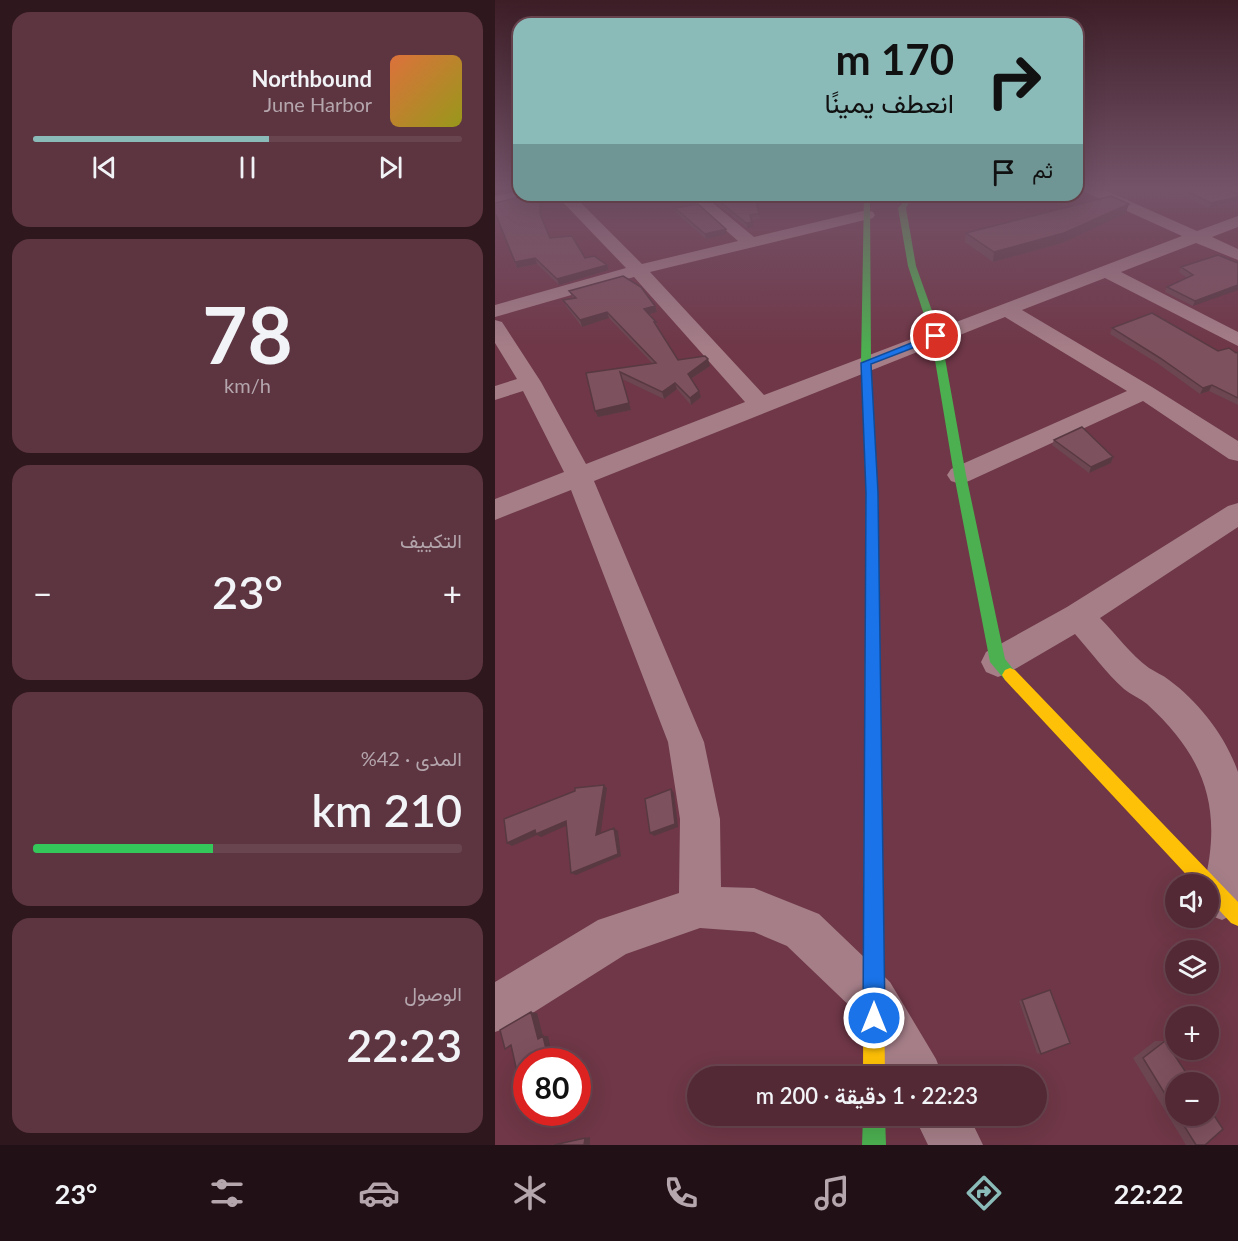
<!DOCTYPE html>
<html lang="ar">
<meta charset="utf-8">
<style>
body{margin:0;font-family:Lato,Vazirmatn,sans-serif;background:#5c3541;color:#f1f3f6;direction:rtl;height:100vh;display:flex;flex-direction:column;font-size:22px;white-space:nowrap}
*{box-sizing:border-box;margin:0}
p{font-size:20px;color:#b5a6ad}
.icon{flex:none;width:33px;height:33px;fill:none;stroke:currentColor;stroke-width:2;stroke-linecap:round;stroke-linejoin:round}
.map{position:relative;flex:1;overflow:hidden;direction:ltr}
.panel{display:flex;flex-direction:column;gap:12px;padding:12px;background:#2e171d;width:495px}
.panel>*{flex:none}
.hud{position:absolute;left:18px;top:18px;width:570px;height:183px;border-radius:18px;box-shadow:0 6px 24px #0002,0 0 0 2px #694550;direction:rtl;background:#8bbbb9;color:#111;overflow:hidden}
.fabs{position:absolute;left:670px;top:874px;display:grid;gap:12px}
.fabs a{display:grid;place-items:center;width:54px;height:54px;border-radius:50%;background:#532935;box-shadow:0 6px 24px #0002,0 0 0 2px #694550;font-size:30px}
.speed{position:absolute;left:18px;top:1048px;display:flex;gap:12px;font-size:30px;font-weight:700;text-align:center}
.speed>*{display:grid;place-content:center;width:78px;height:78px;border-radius:50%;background:#532935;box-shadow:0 6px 24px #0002,0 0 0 2px #694550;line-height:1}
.speed .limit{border:9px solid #d22;background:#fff;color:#111}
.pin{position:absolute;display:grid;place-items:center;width:51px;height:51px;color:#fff;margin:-26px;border:3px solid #fff;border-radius:50%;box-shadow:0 2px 6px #0007}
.me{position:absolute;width:66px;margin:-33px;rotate:0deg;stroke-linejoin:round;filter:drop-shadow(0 0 4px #0008)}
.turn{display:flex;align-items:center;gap:21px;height:126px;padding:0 30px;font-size:27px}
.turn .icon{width:78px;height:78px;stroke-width:2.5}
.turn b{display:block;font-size:42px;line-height:51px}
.then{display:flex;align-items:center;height:57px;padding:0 30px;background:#0003;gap:12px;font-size:22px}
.big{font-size:45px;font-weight:600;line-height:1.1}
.panel .widget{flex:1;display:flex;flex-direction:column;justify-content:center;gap:9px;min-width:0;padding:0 21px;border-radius:18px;background:#5c3541}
.panel .dial{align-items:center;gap:0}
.dial b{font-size:78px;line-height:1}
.song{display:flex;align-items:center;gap:18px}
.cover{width:72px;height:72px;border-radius:9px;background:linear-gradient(135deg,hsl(20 70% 55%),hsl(60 70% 35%))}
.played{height:6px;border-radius:3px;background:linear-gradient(90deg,#8bbbb9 55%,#694550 55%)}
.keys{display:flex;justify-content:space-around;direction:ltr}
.heat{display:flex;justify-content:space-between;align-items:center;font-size:33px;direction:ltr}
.charge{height:9px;border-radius:4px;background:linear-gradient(90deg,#34c759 42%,#694550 0)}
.trip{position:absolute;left:192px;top:1066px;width:360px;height:60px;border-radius:30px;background:#532935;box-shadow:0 6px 24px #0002,0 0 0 2px #694550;font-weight:600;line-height:60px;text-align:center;direction:rtl}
.dock{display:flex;height:96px;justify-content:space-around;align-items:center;background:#211015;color:#b5a6ad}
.dock .icon{width:42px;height:42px}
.dock .on{color:#8bbbb9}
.dock b{font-size:27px;color:#f1f3f6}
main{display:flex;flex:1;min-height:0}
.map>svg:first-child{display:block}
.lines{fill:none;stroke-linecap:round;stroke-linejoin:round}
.street{fill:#a57e88;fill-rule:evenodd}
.fast{fill:#4caf50;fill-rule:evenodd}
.slow{fill:#ffc107;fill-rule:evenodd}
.wall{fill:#6c4651}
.shaded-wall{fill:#583942}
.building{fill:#7e515e;stroke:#583942;stroke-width:1.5}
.route{fill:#1a73e8;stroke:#114b97;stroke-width:1.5}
</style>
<main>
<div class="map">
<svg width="743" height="1145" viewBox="0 0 743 1145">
<rect width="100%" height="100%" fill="#6f3747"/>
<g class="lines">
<path class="street" d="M587 189H607L702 231 743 216V227L717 237 743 249V260L701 243 626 272 743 332V346L610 278 527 310 657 387 743 441V461L734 459 648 401 474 481 465 484 456 481 452 475 456 469 632 391 510 317 99 481 209 742 225 819 226 887 259 888 324 914 395 982 441 1059 448 1077H396L363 1014 292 946 259 932 205 928 131 954 17 1026 0 1032V982L103 920 184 893 185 819 173 742 76 490 0 520V499L69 472 28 391 0 400V386L22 379 0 343V320L7 322 46 382 91 464 250 402 139 277 0 317V305L131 268 61 195H78L147 264 243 241 191 195H208L259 237 372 210 378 212 380 215 378 218 155 272 269 395 687 236 590 192Z
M726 189H743V197L729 192Z
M24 191V195H36L33 198 0 206V196Z
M743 503V527L605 618C621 634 636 655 654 668 660 672 668 675 674 680 704 702 731 737 743 772V912L727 920 714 915V885H709C728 808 710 757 652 704 645 698 636 695 629 689 611 673 596 652 580 634L515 672 503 677 491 672 486 662 491 652 572 607 733 506Z
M419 1116H474L488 1145H433Z"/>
<path class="fast" d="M369 195H375L376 363 383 493 387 809 384 815 378 818 372 815 369 809 371 493 366 363Z
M415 195H424L416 199 411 208 421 266 446 336 471 475 510 659 523 675 520 680 515 682 510 680 495 662 459 475 436 336 413 266 403 208Z
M368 1116H390L391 1145H367Z"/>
<path class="slow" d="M515 668 520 670 743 902V926L736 923 714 899V885H701L510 680 507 675 510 670Z
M378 800 384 803 387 809 390 1077H368L369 809 372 803Z"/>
</g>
<path class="wall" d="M662 189H730L714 208 679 191 673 193Z
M32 195H47V219L55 238 90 258 112 265 114 270 64 285 42 264 22 268 3 220H0Z
M212 195H267L260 196 265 219 256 220 258 227 252 228Z
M180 208 232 234 211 239 181 213Z
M631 213 567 243 498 262 470 242 471 233Z
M723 255 698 306 670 292 672 287 692 278 684 272 686 267Z
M74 291 160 306 162 312 154 314 161 322 163 328 183 360 215 366 196 379 206 397 196 405 182 389 169 399 127 379 136 410 103 417 100 411 91 373 157 363 114 318 87 327 71 306 68 300 78 298Z
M617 328 723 351 741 353 743 352V405L714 391 705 394 662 363 615 334Z
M559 440 618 457 616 463 594 473 557 445Z
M555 990 546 1054 542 1053 524 1001Z
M660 1041H670L681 1083V1116H714L710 1145H691L638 1058Z"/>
<path class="shaded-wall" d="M0 189H23L0 194Z
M675 189H680L679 191 673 193Z
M45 195H47V219L45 214Z
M88 195H119L90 199Z
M743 197V201L714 208 716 203Z
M634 204 631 213 567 243 498 262 499 252Z
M257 222 258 227 252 228 251 223Z
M231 229 232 234 211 239 210 234Z
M40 258 42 264 22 268 20 262Z
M112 265 114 270 64 285 62 279Z
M743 285V290L698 306 700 301Z
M160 306 162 312 151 315 149 309Z
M112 312 114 318 87 327 85 320Z
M213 359 215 366 194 380 193 374Z
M125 372 136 410 103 417 100 411Z
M180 383 182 389 169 399 167 392Z
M717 385 714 391 705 394 708 388Z
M204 391 206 397 196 405 195 398Z
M618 457 616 463 594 473 596 467Z
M109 785 112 788 105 838 101 835Z
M176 789 179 793 183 827 159 836 155 833Z
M71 821 75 824 46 837 42 835 17 846 12 843 40 830Z
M119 828 123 831 126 856 81 875 76 873Z
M36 1012 42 1013 48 1036H53L59 1062H54L43 1039Z
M95 1137V1145H89L90 1138Z"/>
<path class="building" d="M687 189H730L743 194V197L716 203Z
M32 195H45V214L55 238 77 236 90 258 99 256 112 265 62 279 40 258 20 262 1 215H0V203Z
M217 195H260L264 214 255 215 257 222 251 223Z
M616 196 634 204 569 233 499 252 471 233Z
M203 204 231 229 210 234 180 208Z
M723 255 743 263V285L700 301 672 287 698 275 686 267Z
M128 276 146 287 160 306 149 309 161 322H159L183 360 210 356 213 359 193 374 204 391 195 398 180 383 167 392 125 372 134 403 100 411 91 373 161 363 112 312 85 320 68 300 81 298 74 291Z
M657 313 723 351 734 348 741 353 743 352V398L717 385 708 388 665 358 617 328Z
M587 427 618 457 596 467 559 440Z
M109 785 101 835 119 828 123 854 76 873 71 821 41 834 40 830 12 843 9 819 80 791V788Z
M176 789 180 824 155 833 150 799Z
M555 990 575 1043 546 1054 527 1000Z
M36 1012 43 1039 48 1036 54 1062H32V1091L27 1094 16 1045 10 1049 5 1030Z
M670 1041 698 1083H681V1112L648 1058Z
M714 1108 728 1129 710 1145H701L683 1116H714Z
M90 1138 89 1145H59Z"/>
<linearGradient id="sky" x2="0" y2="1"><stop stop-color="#3d1e27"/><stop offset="0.54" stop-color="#745369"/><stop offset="1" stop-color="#745369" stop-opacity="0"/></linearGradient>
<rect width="743" height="349" fill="url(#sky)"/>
<path class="route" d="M441 333 445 336 444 338 376 364 383 493 390 1018 387 1026 379 1029 372 1026 368 1018 371 493 366 363Z"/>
</svg>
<div class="fabs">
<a><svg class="icon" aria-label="sound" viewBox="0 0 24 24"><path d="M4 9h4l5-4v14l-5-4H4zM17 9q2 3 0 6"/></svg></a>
<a><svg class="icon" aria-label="layers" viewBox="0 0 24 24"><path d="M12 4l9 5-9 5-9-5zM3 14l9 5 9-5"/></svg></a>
<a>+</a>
<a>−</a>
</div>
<div class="speed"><div class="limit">80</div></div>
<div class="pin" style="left:441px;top:336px;background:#d93025"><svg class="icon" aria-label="arrive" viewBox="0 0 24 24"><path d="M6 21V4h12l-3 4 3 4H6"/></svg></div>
<svg class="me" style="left:379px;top:1018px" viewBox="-20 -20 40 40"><circle r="17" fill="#1a73e8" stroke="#fff" stroke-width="3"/><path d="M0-11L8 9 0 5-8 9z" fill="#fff"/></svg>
<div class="trip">22:23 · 1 دقيقة · 200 m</div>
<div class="hud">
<div class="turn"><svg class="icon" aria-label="right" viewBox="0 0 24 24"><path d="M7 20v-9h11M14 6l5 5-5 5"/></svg><div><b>170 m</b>انعطف يمينًا</div></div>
<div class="then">ثم<svg class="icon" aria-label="arrive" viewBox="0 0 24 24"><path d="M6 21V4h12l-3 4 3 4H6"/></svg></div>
</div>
</div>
<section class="panel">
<div class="widget">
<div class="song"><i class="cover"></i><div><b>Northbound</b><p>June Harbor</p></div></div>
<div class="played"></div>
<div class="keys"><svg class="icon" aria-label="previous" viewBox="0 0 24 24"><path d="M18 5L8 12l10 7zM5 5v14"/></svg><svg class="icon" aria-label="pause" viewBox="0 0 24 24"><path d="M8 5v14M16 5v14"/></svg><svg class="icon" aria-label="next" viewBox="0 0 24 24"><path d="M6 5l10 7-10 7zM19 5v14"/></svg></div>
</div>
<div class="widget dial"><b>78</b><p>km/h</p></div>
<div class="widget"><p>التكييف</p>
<div class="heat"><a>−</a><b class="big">23°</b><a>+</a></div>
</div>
<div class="widget"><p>المدى · 42%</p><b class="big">210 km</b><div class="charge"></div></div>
<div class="widget"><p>الوصول</p><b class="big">22:23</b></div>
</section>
</main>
<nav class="dock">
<b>22:22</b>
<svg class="icon on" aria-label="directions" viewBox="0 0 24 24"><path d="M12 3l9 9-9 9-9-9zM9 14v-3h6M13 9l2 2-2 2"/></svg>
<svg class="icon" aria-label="music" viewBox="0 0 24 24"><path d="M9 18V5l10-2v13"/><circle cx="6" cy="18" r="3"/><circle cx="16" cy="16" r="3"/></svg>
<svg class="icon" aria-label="phone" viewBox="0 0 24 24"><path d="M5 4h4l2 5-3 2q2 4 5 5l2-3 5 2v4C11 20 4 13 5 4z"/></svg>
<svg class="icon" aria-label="climate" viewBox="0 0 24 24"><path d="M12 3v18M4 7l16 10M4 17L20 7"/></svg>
<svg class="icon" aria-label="car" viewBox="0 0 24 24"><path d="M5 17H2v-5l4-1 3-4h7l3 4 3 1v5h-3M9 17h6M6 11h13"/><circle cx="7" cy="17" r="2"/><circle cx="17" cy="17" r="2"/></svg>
<svg class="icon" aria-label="filters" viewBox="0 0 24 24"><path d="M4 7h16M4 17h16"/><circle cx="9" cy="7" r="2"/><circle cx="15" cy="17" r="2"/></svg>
<b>23°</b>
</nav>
